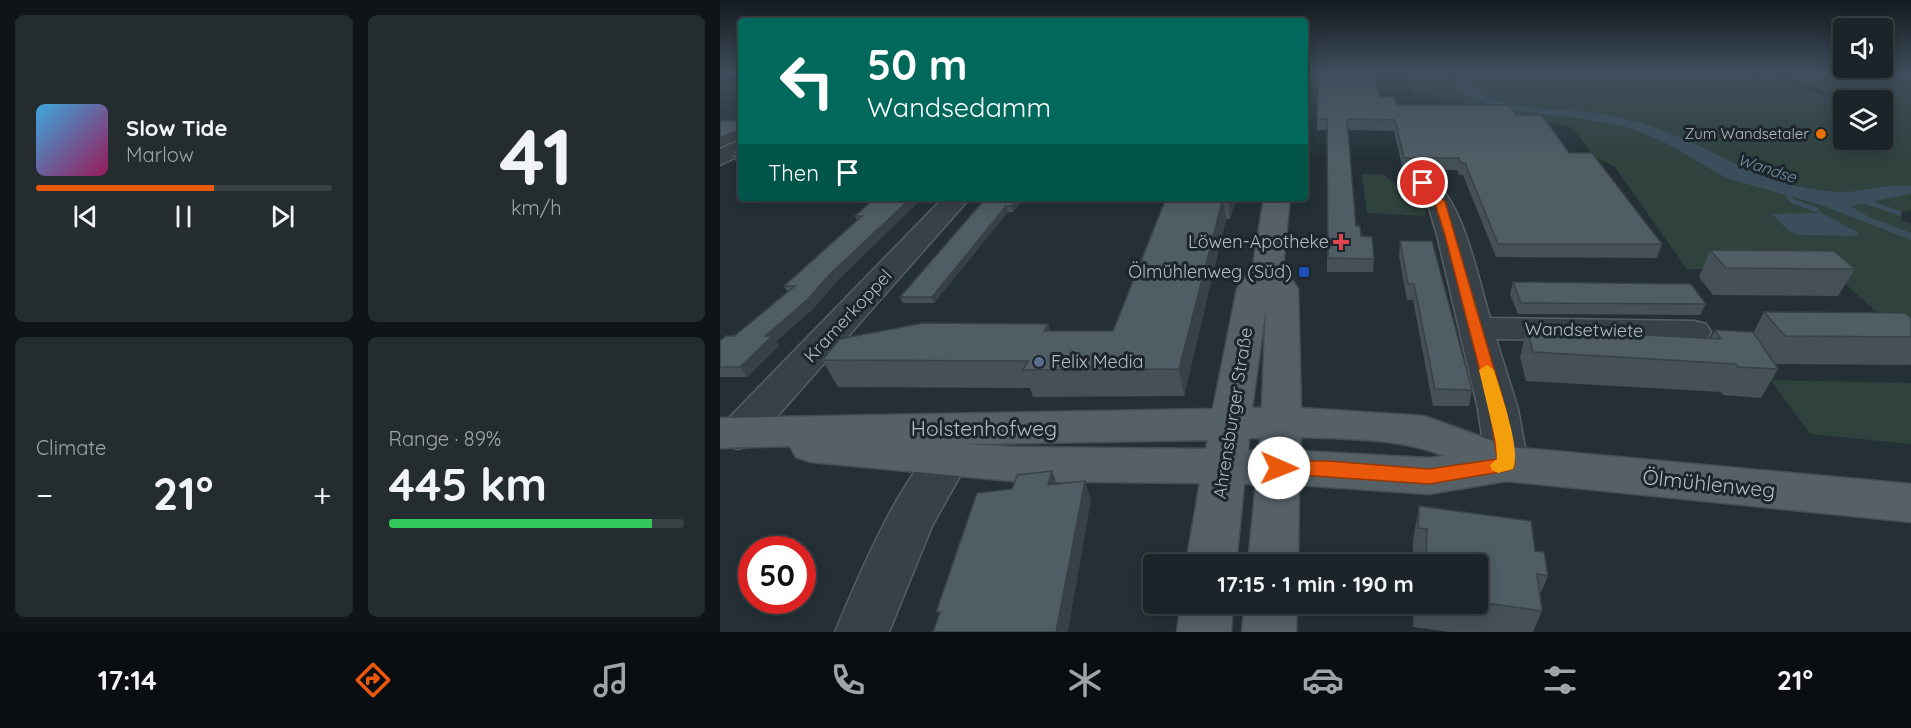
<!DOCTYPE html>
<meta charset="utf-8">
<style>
body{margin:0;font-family:Quicksand,sans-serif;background:#242c30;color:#f1f3f6;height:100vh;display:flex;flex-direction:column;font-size:22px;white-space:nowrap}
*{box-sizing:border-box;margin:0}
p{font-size:20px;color:#a0a4a8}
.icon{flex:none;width:33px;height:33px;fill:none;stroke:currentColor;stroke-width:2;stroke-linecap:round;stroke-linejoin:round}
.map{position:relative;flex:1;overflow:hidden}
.drawer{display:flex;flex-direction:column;gap:15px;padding:15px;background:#0f1416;width:720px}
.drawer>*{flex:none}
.hud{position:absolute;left:18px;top:18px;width:570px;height:183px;border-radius:6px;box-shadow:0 3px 15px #0003,0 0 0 2px #394145;background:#00695c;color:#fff;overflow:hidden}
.buttons{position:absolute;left:1113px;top:18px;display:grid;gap:12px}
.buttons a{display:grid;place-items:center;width:60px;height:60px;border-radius:6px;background:#1b2428;box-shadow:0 3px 15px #0003,0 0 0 2px #394145;font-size:30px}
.speed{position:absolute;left:18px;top:536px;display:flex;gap:12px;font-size:30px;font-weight:700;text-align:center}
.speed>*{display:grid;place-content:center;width:78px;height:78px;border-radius:50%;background:#1b2428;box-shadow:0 3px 15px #0003,0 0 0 2px #394145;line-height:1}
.speed .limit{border:9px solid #d22;background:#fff;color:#111}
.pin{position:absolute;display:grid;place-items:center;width:51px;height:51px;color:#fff;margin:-26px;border:3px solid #fff;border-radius:50%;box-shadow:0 2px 6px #0007}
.me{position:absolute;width:66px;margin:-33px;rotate:91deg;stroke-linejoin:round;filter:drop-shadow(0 0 4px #0008)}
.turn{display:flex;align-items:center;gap:21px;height:126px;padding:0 30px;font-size:27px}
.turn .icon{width:78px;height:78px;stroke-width:2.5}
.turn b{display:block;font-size:42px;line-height:51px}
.then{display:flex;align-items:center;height:57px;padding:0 30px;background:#0003;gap:12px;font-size:22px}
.big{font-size:45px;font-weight:700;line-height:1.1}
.drawer .card{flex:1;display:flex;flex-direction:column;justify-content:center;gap:9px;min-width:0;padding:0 21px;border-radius:9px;background:#242c30}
.drawer .dial{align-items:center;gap:0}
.dial b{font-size:78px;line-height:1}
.song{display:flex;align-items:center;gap:18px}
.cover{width:72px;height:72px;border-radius:9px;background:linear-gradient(135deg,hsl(200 70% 55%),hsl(330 70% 35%))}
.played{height:6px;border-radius:3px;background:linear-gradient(90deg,#ea580c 60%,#394145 60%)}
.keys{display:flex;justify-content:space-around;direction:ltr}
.heat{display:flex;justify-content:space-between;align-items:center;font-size:33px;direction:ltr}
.charge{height:9px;border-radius:4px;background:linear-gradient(90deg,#34c759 89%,#394145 0)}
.drawer .tiles{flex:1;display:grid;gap:15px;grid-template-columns:repeat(2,1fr)}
.trip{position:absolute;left:423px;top:554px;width:345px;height:60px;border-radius:6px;background:#1b2428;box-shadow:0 3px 15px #0003,0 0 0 2px #394145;font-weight:700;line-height:60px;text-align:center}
.tabs{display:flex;height:96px;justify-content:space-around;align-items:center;background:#0b0e10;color:#a0a4a8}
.tabs .icon{width:42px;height:42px}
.tabs .current{color:#ea580c}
.tabs b{font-size:27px;color:#f1f3f6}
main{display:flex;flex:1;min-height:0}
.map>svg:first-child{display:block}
.green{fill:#2f423d}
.water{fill:#3a4f5b}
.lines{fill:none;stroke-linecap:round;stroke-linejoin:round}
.stream{stroke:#3a4f5b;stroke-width:5}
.minor-casing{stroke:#555f65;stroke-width:3}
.major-casing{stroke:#444d53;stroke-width:3}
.minor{fill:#374147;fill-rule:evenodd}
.major{fill:#556067;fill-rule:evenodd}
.wall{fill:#455057}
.shaded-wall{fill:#384147}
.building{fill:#505d65;stroke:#384147;stroke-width:1.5}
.route{fill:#ea580c;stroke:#983908;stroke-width:1.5}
.slow{fill:#f59e0b}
.food-dot{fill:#e8710a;stroke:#1d262c;stroke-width:2}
.health-dot{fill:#e0444e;stroke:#1d262c;stroke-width:2}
.transit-dot{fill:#1a4fb4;stroke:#1d262c;stroke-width:2}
.service-dot{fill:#5c6f8a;stroke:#1d262c;stroke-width:2}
.labels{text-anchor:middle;stroke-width:6;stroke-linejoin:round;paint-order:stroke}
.far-poi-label{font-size:15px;fill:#b2bcc3;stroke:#1d262c;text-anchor:end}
.far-water-label{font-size:16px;font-style:italic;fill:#7793a3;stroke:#1d262c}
.poi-label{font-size:18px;fill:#b2bcc3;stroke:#1d262c;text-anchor:end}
.street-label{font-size:18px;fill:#b2bcc3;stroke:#1d262c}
.near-street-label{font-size:21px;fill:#b2bcc3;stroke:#1d262c}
</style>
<main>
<section class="drawer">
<div class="tiles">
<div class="card">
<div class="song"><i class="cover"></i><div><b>Slow Tide</b><p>Marlow</p></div></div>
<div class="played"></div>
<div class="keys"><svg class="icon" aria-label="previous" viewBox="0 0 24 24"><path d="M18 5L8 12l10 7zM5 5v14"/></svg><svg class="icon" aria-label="pause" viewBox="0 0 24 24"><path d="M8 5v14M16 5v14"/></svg><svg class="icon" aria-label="next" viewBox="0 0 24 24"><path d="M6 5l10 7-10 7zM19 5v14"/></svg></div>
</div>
<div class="card dial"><b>41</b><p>km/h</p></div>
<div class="card"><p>Climate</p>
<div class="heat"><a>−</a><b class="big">21°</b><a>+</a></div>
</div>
<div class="card"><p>Range · 89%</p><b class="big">445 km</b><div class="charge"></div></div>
</div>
</section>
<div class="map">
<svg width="1191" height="632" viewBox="0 0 1191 632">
<rect width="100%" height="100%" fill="#243036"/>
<path class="green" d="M712 73H1030L1123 101 1124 140H1162V100H1137L1076 82 1072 75 1087 73H1191V210L1181 212V220L1191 224V343L1109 269H967L894 166 875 158 853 128 692 92 687 74Z
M642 174 664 175 705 208V216L647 213Z
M1051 380 1191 383V444L1090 434Z"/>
<path class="water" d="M738 73H755L750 77C756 113 849 108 878 113 913 119 945 130 977 145 1011 161 1041 179 1078 186 1094 189 1112 193 1128 192 1149 190 1170 184 1191 186V194L1131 206 1149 217 1191 233V240L1101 205 1006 178 948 144 910 128 865 119 774 108 738 91 733 83Z
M1097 210 1137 232V236L1079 235 1069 231 1052 214 1098 213Z"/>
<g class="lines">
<path class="stream" d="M1063 188 1072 201 1097 210
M1141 200 1179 213"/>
<defs>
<path id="minor" d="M21 139V155L0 165V149Z
M703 176C741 185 759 283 770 318L974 321 986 324 991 332 986 340 974 343 776 339 798 409 808 464 802 476 787 481 772 476 766 464 758 409 717 235 708 204 691 183 694 178Z
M223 198H250L32 445 18 449 4 445 0 430 4 423Z
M228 443 243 448 249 460 212 526 169 632H115C137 580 174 491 211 451 215 446 222 445 228 443Z"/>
<path id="major" d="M544 198H570L563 266 578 289 581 408 704 416 790 447 1191 484V522L787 481 709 494 579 485 578 564H528L536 484H524L516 564H466L480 483 292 481 91 462 76 457 70 446 0 448V418L493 409 517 289 533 266ZM546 306 542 408H532ZM581 437C629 439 680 438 724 456L709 458 580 451ZM529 438H540L539 450H528ZM488 440 486 449 292 447 246 444Z
M461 603H513L511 632H457Z
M525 603H577L576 632H522Z"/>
</defs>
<use href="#minor" class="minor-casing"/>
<use href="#major" class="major-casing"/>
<use href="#minor" class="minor"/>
<use href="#major" class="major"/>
</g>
<path class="wall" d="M660 97 676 105 796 115 849 153 942 244 937 258 776 257 743 175H739L737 170H683L674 131 628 130 636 226 641 236 654 259 653 272H607V130H597V119Z
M21 121V161H15L11 154 19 148 18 138 0 147Z
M155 198 115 283 93 309 56 341 59 346 27 377H0V341L14 336 68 292 64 286 137 220 135 216Z
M266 198H305L293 212H288L214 303H183L180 297Z
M446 198H516L510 219H506L464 396 313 397 310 388 118 387 102 360 330 331H393Z
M680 241 752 390 749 406H713L693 300H687L679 256Z
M990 250 1135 269 1118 296 993 295 979 277Z
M793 282 986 304 980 315 798 314 790 294Z
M1044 312 1191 318V365L1055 364 1058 369 1041 398 1003 395 1001 392 806 381 800 357 807 329 990 339 995 330 1033 333Z
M699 506 815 551 828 576 820 595 822 611 813 632H729L693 627 694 603H758V564H701V563L693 562V540Z"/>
<path class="shaded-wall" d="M18 130 21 137 0 147V138Z
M191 198H203L115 283 93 309 56 341 59 346 27 377 20 367 45 336Z
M299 198H305L293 212 292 206Z
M503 198 506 219 464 396 459 369Z
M508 198H516L510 219Z
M286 206 288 212 214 303 212 297Z
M328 324 336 350 324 331Z
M332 471 339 490 328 485Z
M365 481 371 500 348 632H336Z"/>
<path class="building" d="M599 73H653L660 97H674L676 105H790L796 115H822L849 153H872L942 244H778L745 163H741L739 158H684L675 120 627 119 636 226H640L641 236 652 237 654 259 608 258 607 119H597Z
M0 121H21V154H11L19 148 18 130 0 138Z
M155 198H191L110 274 88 299 45 336H52L20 367H0V341L6 336H14L75 286H64L142 216H135Z
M266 198H299L292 206H286L212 297H180Z
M446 198H503L459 369 303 370 308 361 102 360 120 339 203 323 328 324 324 331H393Z
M680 241H712L752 390 715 389 694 284H688Z
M990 250 1114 251 1135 269 1006 268Z
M793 282 971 284 986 304 801 303Z
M1044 312 1185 313 1191 318V337L1065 336Z
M807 329 1001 339 995 330 1033 332 1058 369 1018 367 1016 364 813 352Z
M332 471 328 485 365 481 336 632H213L220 612H216L257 493 292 489 297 475Z
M699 506 811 521 815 551 824 552 828 576 817 574 822 611 758 602V564H706L707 529 698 528Z"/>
<linearGradient id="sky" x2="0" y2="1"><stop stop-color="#141a1e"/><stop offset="0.45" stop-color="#3f4e5d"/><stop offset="1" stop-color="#3f4e5d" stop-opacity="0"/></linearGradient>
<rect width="1191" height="161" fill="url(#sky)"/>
<path class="route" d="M699 181H706L725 202 786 410 795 464 793 469 786 471 709 484 552 473 550 468 552 463 559 461H608L709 469 777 459 770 410 725 235 715 203 699 185Z"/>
<path class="slow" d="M767 365 774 370C780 391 802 451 793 469L778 473 772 470 770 465 777 459 776 442 759 370Z"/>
<circle class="food-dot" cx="1101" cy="134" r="6"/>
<path class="health-dot" d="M618 233h6v6h6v6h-6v6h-6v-6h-6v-6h6z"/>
<rect class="transit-dot" x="578" y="266" width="12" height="12" rx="3"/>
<circle class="service-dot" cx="319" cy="362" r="6"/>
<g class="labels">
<g class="far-poi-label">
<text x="1089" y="139">Zum Wandsetaler</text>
</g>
<g class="far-water-label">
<text transform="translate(1047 168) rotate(18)" y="6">Wandse</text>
</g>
<g class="poi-label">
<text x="609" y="248">Löwen-Apotheke</text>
<text x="572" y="278">Ölmühlenweg (Süd)</text>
<text x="331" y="368" text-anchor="start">Felix Media</text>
</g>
<g class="street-label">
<text transform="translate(128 316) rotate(-47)" y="6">Kramerkoppel</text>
<text transform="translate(864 330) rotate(1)" y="6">Wandsetwiete</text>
<text transform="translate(513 413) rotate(-81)" y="6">Ahrensburger Straße</text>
</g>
<g class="near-street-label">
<text x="264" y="436">Holstenhofweg</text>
<text transform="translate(989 484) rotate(6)" y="7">Ölmühlenweg</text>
</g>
</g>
</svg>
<div class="buttons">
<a><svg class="icon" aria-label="sound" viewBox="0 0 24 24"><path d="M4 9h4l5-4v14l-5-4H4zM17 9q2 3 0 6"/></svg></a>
<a><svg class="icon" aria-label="layers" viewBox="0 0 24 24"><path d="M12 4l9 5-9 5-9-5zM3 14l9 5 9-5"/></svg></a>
</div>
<div class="speed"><div class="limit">50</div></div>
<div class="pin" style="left:703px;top:183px;background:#d93025"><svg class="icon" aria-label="arrive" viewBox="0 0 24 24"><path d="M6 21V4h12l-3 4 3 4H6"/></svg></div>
<svg class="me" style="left:559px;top:468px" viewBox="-20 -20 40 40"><circle r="19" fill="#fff"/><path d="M0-13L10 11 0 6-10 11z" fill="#ea580c"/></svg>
<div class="trip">17:15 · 1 min · 190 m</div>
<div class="hud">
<div class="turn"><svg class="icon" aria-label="left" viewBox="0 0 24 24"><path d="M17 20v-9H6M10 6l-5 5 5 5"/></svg><div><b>50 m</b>Wandsedamm</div></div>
<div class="then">Then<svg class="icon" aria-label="arrive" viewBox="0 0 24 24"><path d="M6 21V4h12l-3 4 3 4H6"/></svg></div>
</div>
</div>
</main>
<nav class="tabs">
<b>17:14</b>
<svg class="icon current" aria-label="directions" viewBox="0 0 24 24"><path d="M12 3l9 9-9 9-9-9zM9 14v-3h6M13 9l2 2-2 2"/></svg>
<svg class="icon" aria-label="music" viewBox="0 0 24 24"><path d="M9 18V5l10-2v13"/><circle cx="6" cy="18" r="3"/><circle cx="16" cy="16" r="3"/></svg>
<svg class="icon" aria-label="phone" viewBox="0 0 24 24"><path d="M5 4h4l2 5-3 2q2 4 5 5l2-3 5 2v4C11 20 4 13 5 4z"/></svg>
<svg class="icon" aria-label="climate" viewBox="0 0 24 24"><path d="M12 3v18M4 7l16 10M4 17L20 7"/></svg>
<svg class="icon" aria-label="car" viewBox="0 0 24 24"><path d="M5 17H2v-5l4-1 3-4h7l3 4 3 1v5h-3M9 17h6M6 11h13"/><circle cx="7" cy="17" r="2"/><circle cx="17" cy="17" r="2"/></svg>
<svg class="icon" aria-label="filters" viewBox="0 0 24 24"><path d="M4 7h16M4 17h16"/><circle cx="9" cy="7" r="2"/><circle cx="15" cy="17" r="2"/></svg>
<b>21°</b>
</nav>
